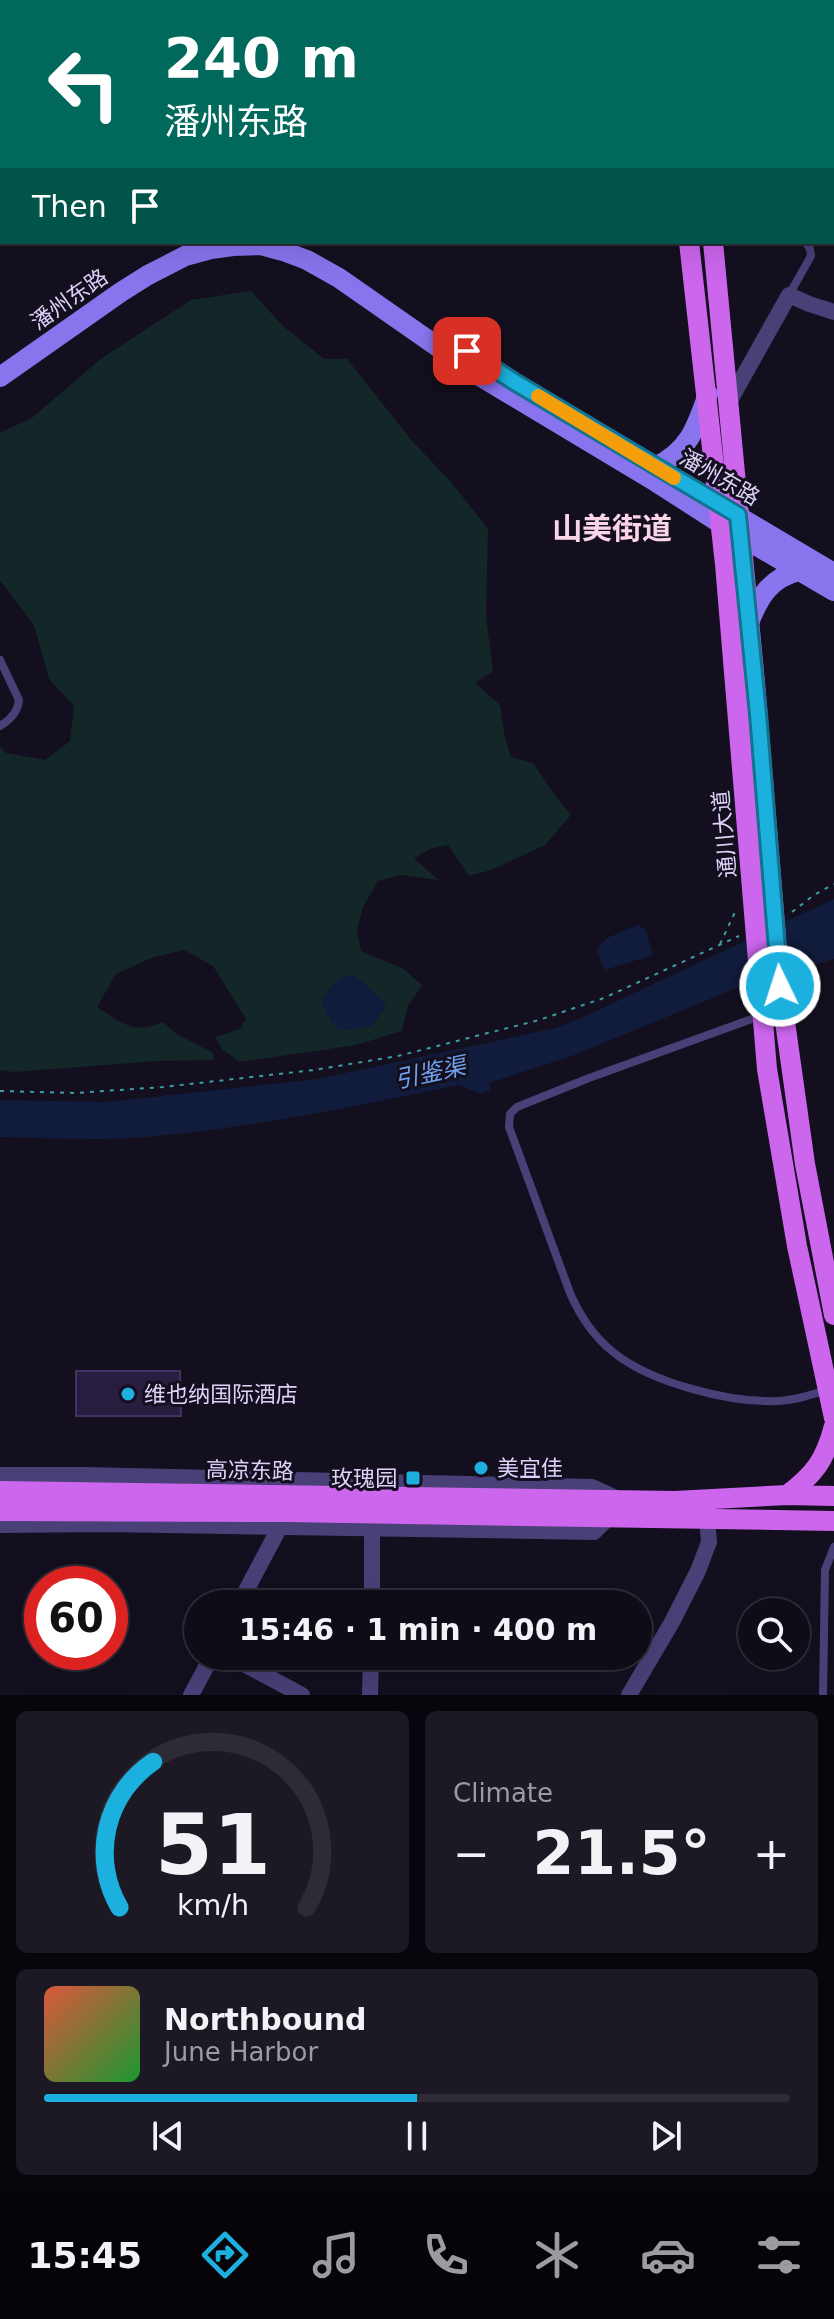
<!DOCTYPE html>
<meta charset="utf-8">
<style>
body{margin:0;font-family:"DejaVu Sans","Noto Sans SC",sans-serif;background:#1d1924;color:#f1f3f6;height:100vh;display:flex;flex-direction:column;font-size:30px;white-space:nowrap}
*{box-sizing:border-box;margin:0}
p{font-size:26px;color:#9b9ba1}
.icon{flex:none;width:44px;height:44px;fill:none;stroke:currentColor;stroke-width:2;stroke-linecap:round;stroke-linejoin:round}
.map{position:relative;height:1695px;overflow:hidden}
.drawer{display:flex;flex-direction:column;gap:16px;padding:16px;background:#08060d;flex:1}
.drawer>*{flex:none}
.guide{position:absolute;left:0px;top:0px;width:834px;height:244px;box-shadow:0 8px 32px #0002,0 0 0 2px #2f2b36;background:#00695c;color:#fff;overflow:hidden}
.fabs{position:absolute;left:738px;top:1598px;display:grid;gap:16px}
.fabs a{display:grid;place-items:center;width:72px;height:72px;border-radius:50%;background:#0f0b17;box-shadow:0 8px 32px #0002,0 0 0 2px #2f2b36;font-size:40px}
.speed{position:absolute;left:24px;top:1566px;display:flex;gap:16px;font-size:40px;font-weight:700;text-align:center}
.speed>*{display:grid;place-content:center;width:104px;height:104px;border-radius:50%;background:#0f0b17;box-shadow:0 8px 32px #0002,0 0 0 2px #2f2b36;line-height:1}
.speed .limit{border:12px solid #d22;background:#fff;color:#111}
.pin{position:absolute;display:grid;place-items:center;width:68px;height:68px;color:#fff;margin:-34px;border-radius:16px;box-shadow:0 4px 12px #0006}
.me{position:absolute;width:88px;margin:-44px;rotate:356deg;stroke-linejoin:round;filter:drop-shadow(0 0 6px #0008)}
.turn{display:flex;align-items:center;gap:28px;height:168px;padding:0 32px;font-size:36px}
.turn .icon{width:104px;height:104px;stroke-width:2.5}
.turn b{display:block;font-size:56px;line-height:68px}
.then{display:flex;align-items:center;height:76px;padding:0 32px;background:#0003;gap:16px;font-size:30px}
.big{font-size:60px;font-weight:600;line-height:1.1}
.drawer .tile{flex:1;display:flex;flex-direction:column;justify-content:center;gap:12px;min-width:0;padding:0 28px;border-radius:12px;background:#1d1924}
.drawer .dial{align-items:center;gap:0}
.dial svg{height:208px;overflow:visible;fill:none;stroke:#2f2b36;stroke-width:7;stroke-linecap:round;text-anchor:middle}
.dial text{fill:#f1f3f6;stroke:none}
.song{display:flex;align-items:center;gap:24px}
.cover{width:96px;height:96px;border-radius:12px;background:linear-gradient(135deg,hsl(10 70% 55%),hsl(130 70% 35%))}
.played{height:8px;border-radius:4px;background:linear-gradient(90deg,#1bb0dd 50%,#2f2b36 50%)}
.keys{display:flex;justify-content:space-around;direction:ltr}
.heat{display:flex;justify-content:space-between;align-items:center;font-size:44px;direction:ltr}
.drawer .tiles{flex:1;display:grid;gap:16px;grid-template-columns:1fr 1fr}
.tile:last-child{grid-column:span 2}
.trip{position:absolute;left:184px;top:1590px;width:468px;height:80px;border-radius:40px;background:#0f0b17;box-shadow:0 8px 32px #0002,0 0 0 2px #2f2b36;font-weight:600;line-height:80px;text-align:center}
.dock{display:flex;height:128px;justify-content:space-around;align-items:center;background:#060409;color:#9b9ba1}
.dock .icon{width:56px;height:56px}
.dock .current{color:#1bb0dd}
.dock b{font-size:36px;color:#f1f3f6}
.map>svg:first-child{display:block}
.green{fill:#132628}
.water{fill:#111b3c}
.building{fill:#281d3e;stroke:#443267;stroke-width:2}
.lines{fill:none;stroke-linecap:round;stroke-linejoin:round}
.path{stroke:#3c9da4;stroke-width:2;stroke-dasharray:4 6;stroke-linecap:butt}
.service{stroke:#494078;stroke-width:8}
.minor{stroke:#494078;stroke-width:16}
.secondary{stroke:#8875ee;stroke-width:20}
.primary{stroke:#cc66ed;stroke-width:20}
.route-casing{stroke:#127290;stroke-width:20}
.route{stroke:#1bb0dd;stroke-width:14}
.slow{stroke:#f59e0b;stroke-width:14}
.poi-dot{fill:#1bb0dd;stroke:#140f1f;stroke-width:3}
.labels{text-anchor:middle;stroke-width:6;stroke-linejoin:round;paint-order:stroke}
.street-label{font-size:22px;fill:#dcd2fa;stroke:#140f1f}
.poi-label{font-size:22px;fill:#dcd2fa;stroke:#140f1f;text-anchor:start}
.water-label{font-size:24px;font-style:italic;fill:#6da1ed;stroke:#140f1f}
.district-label{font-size:30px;font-weight:bold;fill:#fad4e7;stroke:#140f1f}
</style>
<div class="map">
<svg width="834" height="1695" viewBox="0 0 834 1695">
<rect width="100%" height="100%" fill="#140f1f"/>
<path class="green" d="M251 291 283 326 324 359H347L412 441 451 482 488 529 486 616 493 671 475 683 500 705 505 738 511 757 533 763 554 794 571 815 545 845 491 870 469 876 448 845 432 848 414 858 438 880 401 875 378 881 363 907 357 930 361 951 402 968 422 985 408 1006 402 1031 356 1045 239 1062 222 1049 215 1037 240 1029 246 1019 213 966 184 950 151 958 116 974 97 1007C123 1023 132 1035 163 1022L177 1034 213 1053 214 1060 158 1061 14 1072 0 1070V747L6 753 45 760 70 741 74 706 49 679 34 625 0 580V433L33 417 102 358 191 300Z"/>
<path class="water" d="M834 899V959L817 964 802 961 572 1056 489 1083 491 1090 481 1094 459 1085C356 1106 252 1128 146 1137 98 1141 49 1138 0 1137V1100L106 1102 317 1079 519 1036 559 1027 581 1018Z
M638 925 645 929 653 955 605 970 596 950 607 938Z
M348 975H354L378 996 386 1006 372 1026 340 1031 332 1023 321 1002C329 988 333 981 348 975Z"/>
<path class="building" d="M76 1371H180L181 1416H76Z"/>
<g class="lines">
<path class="path" d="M792 912 814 895 834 884
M720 944 736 910
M0 1091 75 1093 163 1087 314 1070 398 1056 539 1020 604 998 739 936"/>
<path class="service" d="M789 295 811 256 810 249 806 242
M0 660 19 700C18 712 10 720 0 726
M760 1016 589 1078 517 1107 510 1114 509 1127 570 1293C580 1316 593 1336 613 1352 651 1383 730 1403 778 1401 795 1400 811 1395 827 1390
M823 1695 825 1570 834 1547"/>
<path class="minor" d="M633 0 634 2
M729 402 789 295 809 304 834 312
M0 1475H85L592 1487 618 1499
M0 1525 106 1524 594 1532 609 1517
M239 1604 283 1521
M372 1604V1519
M229 1656 302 1695
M191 1695 212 1656
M370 1695 371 1656
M629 1695 672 1622 698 1571 709 1542 707 1519"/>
<path class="secondary" d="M0 377 121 292 148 275 185 256 211 249 233 246 261 245 283 251 307 260 339 278 481 377 656 482 740 536 834 591
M655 467C689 451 696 428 708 394
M672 477 834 573
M749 623C759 597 770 578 799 571"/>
<path class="primary" d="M676 2V0
M701 2 702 0
M689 242 725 564 767 1069 797 1246 834 1418
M713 242 755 683 780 986 805 1164 834 1315
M0 1491 675 1501 787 1495 834 1496
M787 1495C815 1474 825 1460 834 1426
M0 1511 287 1512 834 1521"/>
</g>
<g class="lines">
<defs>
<path id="route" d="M467 351 513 381 738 515 758 714 780 986"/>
</defs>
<use href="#route" class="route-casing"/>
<use href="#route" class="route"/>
<path class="slow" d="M538 396 674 478"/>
</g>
<g class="poi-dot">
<circle cx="128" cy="1394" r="8"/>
<circle cx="481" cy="1468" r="8"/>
<rect x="405" y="1470" width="16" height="16" rx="4"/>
</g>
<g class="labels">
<g class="street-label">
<text transform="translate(69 299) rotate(-35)" y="8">潘州东路</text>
<text transform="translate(720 477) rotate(30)" y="8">潘州东路</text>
<text transform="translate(724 834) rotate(-95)" y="8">通川大道</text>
<text transform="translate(250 1470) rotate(1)" y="8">高凉东路</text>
</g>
<g class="poi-label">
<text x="144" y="1402">维也纳国际酒店</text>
<text x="497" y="1476">美宜佳</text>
<text x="397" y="1486" text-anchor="end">玫瑰园</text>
</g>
<g class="water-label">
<text transform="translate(430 1073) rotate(-12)" y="8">引鉴渠</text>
</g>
<g class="district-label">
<text x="612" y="539">山美街道</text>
</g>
</g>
</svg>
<div class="fabs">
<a><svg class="icon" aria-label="search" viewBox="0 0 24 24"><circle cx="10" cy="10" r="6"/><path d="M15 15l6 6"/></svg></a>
</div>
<div class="speed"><div class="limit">60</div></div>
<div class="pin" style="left:467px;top:351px;background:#d93025"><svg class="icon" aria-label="arrive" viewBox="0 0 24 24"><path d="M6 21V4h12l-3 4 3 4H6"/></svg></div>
<svg class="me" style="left:780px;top:986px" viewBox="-20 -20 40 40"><circle r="17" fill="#1bb0dd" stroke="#fff" stroke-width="3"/><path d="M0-11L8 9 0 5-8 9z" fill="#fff"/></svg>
<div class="trip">15:46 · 1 min · 400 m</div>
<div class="guide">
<div class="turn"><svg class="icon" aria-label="left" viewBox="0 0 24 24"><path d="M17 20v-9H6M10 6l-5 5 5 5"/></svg><div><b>240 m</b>潘州东路</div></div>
<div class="then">Then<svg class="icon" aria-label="arrive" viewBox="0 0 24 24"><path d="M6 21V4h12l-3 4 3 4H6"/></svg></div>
</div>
</div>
<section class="drawer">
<div class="tiles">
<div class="tile dial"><svg viewBox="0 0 100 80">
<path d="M14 69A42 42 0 1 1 86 69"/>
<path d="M14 69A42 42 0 0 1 27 13" stroke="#1bb0dd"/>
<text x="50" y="56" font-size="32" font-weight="700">51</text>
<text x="50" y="72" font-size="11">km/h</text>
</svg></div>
<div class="tile"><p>Climate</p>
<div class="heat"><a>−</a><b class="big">21.5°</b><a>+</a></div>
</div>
<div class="tile">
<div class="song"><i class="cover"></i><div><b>Northbound</b><p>June Harbor</p></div></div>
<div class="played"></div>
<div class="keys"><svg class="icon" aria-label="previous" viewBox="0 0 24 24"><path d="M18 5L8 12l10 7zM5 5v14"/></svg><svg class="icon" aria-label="pause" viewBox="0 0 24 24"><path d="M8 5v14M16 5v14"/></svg><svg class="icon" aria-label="next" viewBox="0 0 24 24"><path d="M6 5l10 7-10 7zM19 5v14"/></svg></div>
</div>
</div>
</section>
<nav class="dock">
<b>15:45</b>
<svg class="icon current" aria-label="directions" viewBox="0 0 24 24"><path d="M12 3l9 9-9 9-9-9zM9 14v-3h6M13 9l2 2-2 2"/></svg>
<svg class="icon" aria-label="music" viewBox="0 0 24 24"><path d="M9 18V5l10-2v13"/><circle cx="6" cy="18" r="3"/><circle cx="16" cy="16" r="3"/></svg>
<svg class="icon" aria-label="phone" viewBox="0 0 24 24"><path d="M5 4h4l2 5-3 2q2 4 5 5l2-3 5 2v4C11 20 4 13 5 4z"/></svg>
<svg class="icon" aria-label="climate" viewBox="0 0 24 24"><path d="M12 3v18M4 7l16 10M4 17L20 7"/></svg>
<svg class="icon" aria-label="car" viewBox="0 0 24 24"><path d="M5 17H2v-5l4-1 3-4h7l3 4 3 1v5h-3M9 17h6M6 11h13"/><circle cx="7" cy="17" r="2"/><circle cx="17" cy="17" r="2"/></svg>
<svg class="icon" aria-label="filters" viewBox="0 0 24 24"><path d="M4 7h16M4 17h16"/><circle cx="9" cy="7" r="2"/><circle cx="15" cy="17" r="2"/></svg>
</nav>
